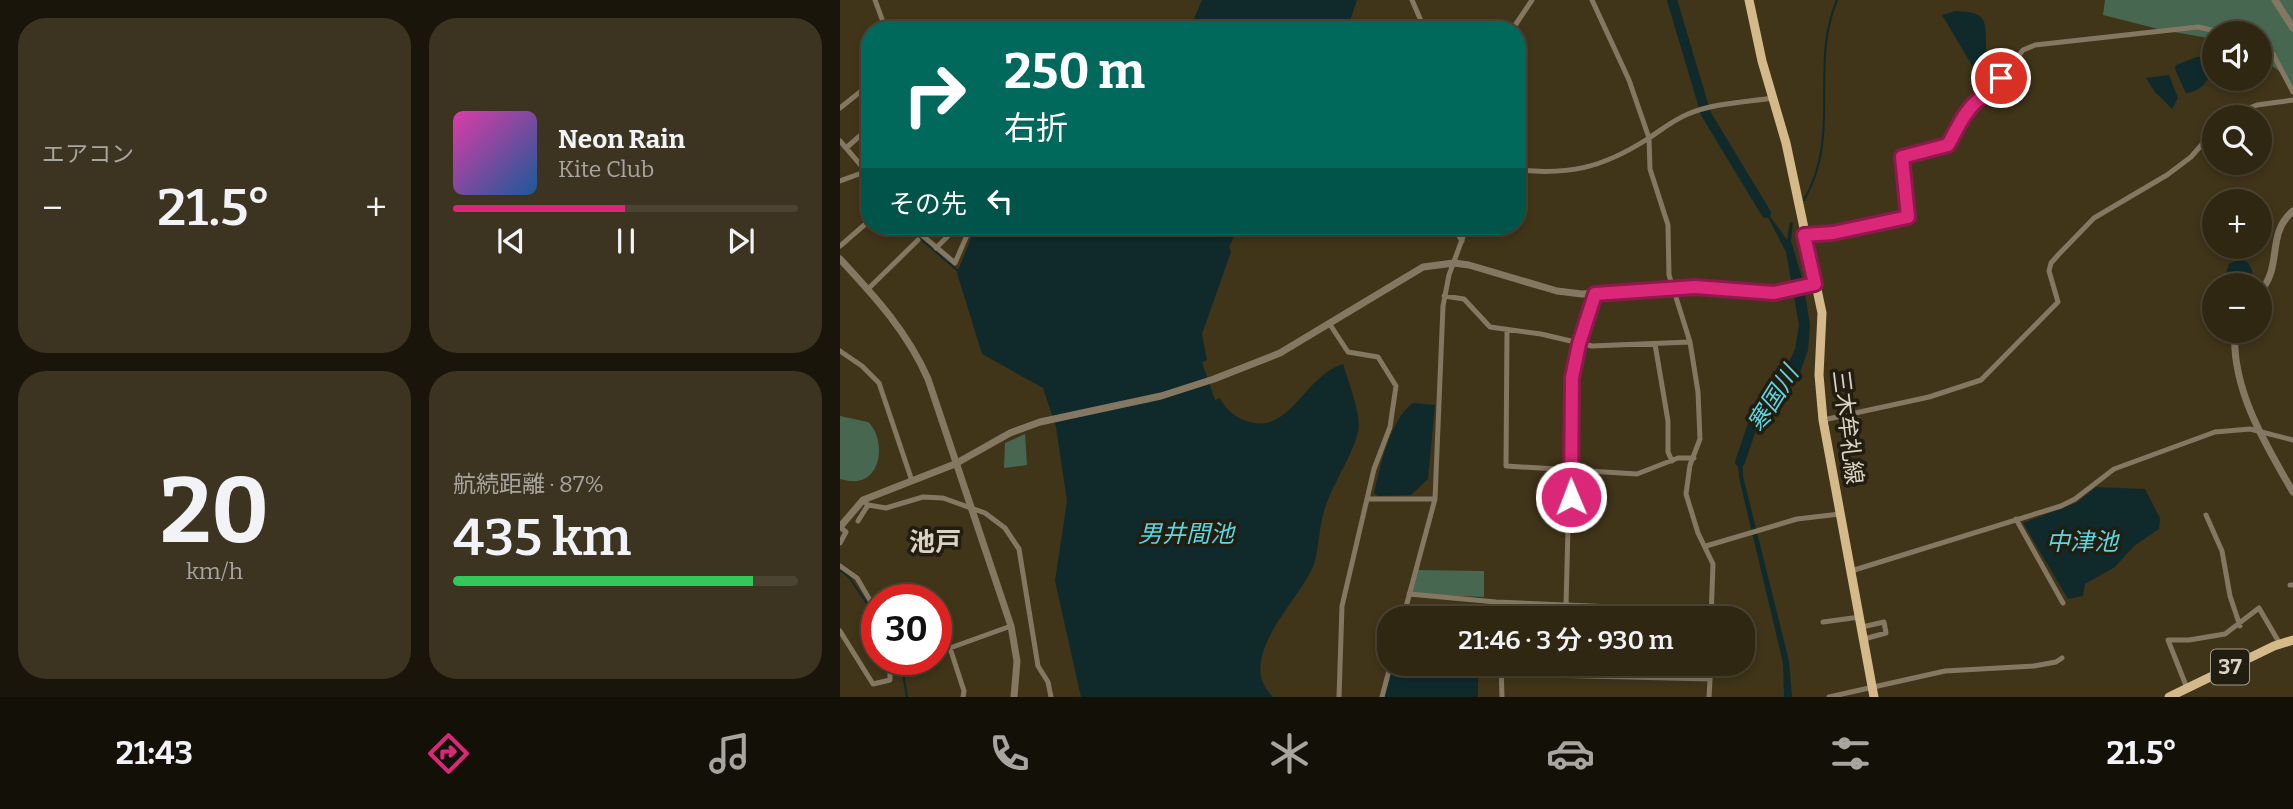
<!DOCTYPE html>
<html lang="ja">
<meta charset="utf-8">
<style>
body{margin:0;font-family:Bitter,"Noto Sans JP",serif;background:#3c3321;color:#f1f3f6;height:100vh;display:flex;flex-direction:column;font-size:26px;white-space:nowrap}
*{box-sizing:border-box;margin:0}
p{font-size:23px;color:#a8a5a0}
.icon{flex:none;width:38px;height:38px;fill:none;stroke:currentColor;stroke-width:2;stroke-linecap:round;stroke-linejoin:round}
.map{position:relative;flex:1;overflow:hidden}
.details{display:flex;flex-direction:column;gap:18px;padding:18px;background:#1a150a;width:840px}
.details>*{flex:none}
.banner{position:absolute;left:21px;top:21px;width:665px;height:214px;border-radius:28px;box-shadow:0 4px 10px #0003,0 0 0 2px #4b4433;background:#00695c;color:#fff;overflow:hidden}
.controls{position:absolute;left:1362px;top:21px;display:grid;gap:14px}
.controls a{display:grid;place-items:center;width:70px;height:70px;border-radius:50%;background:#302713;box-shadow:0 4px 10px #0003,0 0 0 2px #4b4433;font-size:35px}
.speed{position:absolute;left:21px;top:584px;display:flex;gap:14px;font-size:35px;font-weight:700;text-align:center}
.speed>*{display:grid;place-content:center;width:91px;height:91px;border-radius:50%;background:#302713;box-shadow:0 4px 10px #0003,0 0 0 2px #4b4433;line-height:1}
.speed .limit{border:10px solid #d22;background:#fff;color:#111}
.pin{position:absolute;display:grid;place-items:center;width:60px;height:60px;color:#fff;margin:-30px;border:4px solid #fff;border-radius:50%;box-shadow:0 2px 7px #0007}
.me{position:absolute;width:77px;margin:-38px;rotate:359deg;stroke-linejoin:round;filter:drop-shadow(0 0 5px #0008)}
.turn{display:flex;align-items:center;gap:24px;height:147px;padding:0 28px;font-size:32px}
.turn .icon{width:91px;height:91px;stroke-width:2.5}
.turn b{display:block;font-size:49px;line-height:60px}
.then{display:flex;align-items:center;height:66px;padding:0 28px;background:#0003;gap:14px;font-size:26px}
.big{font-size:52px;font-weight:600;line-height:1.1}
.details .card{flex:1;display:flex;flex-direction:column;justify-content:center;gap:10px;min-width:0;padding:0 24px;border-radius:28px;background:#3c3321}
.details .dial{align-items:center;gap:0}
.dial b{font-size:91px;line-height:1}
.song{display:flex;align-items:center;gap:21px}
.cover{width:84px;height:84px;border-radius:10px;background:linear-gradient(135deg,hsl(320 70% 55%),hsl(210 70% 35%))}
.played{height:7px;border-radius:4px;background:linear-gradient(90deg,#db2777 50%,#4b4433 50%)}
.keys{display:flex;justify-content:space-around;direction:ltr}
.heat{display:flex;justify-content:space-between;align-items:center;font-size:38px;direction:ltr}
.charge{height:10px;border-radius:5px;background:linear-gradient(90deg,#34c759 87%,#4b4433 0)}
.details .tiles{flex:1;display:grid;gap:18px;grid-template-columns:repeat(2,1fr)}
.trip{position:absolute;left:537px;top:606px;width:378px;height:70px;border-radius:28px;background:#302713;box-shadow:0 4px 10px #0003,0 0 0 2px #4b4433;font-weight:600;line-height:70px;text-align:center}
.menu{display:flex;height:112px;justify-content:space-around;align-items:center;background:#131008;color:#a8a5a0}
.menu .icon{width:49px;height:49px}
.menu .selected{color:#db2777}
.menu b{font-size:32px;color:#f1f3f6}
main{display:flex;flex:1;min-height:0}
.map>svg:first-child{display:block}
.green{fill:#476750}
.water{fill:#102a2c}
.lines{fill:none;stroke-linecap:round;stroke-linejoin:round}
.stream{stroke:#102a2c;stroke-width:2}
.river{stroke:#102a2c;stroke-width:10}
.minor{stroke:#857862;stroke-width:5}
.tertiary{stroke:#857862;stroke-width:7}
.primary{stroke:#d4ba8b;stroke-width:9}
.route-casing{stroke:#8e194d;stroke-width:18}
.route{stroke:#db2777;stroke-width:12}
.labels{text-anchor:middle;stroke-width:7;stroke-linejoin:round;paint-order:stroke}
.shield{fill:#221d11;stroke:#a39c8e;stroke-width:2}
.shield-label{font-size:21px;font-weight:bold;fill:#dad3c3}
.street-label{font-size:23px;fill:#dad3c3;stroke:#221d11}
.water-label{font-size:24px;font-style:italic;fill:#5ad7e2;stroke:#221d11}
.quarter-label{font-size:26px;font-weight:bold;fill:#dad3c3;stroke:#221d11}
</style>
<main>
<section class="details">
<div class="tiles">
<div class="card"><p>エアコン</p>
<div class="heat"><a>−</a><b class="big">21.5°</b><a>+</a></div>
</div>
<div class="card">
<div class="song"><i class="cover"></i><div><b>Neon Rain</b><p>Kite Club</p></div></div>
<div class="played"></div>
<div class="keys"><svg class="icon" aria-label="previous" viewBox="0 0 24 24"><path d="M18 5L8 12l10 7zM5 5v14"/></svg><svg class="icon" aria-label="pause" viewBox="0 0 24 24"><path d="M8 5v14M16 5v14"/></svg><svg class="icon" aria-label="next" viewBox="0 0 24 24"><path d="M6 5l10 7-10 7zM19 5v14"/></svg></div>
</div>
<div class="card dial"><b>20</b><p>km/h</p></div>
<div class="card"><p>航続距離 · 87%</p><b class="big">435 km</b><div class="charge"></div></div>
</div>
</section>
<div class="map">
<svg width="1453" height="697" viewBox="0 0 1453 697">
<rect width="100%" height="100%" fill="#403419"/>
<path class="green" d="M1265 0H1453V89L1443 74 1419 56V33H1374V39L1322 30 1263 15Z
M0 416 28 422C45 437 43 478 17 481 11 482 5 480 0 479Z
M185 434 187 465 164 468 165 443Z
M576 570 644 571V597L570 594Z"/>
<path class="water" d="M362 0H517L507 30H349Z
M1116 11C1143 13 1146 16 1146 41 1146 57 1147 58 1136 72L1102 15Z
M1374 56C1374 72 1365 92 1346 93L1335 69 1336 65 1357 57Z
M1329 75 1338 98 1332 109 1315 92 1306 78Z
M920 202 947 240 950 222 953 223 951 241 963 281 970 325 968 350 959 376H956L919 424 909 415 949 362 955 349 959 325 946 252Z
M136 226H399L389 247 391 252 362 334 367 360 362 362 375 400 380 398C384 407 394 417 406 421 451 436 463 376 503 364 508 381 522 415 518 432 511 459 492 484 484 511 479 528 479 547 474 564 463 597 392 658 433 697H241L215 581 227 501 216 427 203 388 142 354 117 273Z
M1400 259C1413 262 1414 274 1411 285H1382L1389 264Z
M573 403 595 405 588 479 571 495 538 496 534 493C540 467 550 419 573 403Z
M902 451 903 476 949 661 952 697H944L943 663 900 482C899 472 895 459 902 451Z
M1256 487 1305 489 1320 518 1319 529 1294 546 1275 567 1245 584 1243 596 1228 599 1183 523 1236 503Z
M572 604 640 609V618H565L569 606Z
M552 663H638V697H544Z"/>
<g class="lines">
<path class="stream" d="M964 200C1002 135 969 66 997 0
M66 226 118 271
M0 570 9 577 37 618
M56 660 62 668 67 697"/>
<path class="river" d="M832 0 866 114 926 213
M900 462 915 418 924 407"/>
<path class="minor" d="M35 0 46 30
M572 0 585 30
M752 0 789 80 809 138 810 169 828 225 829 275 850 342 858 392 860 439 850 465 846 494 858 533 873 564 871 618
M672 30 692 0
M1419 44 1433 54 1453 92
M0 108 30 84
M1386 117 1417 105 1453 100
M0 141 30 176
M6 148 30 127
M677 170C730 175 761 168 806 140 820 131 833 120 848 114 873 103 906 102 933 98
M0 181 30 170
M71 226 115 263 131 226
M613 226 622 241
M966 235 993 233 1068 217 1062 157 1108 145 1136 102 1151 92 1183 50 1195 45 1358 27 1385 33
M0 246 30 220
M96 248 118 226
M28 289 78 240
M604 296 624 299 650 327 701 334 752 346 850 342
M489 323 508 352 538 357 556 386 550 427 534 469 502 606 499 697
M667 330 666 466 797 474 838 458H854
M815 344 828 421V452L832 461
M0 351 22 366 39 383 72 481
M983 420 1089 397 1141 380 1218 302 1209 271 1211 263 1219 254 1254 218 1327 175 1351 157 1364 142 1374 124
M529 499H595
M23 500 28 505 46 508 83 497 103 498 145 513 165 528 179 549 198 666 208 682 211 697
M1366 515 1382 551 1390 596 1400 626
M1176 519 1223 603
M18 521 28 505
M0 543 6 532 0 527
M866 546 957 519 1000 514
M0 566 17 578 37 612
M1011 571 1221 506 1235 499 1274 469 1375 432 1410 429 1453 440
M1450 585H1453
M569 594 656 602 871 611
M656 602 658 618
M726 605 732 378 739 344 755 294
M563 618 595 499 603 306 609 275 627 226
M983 622 1020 617
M1022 627 1044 622 1046 633 1024 639
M0 631 33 684 50 680V669L75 660
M110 648 124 691 123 697
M96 653 171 626
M661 663 662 697
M662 674 870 679
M1347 688 1328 640H1349L1385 634 1419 608 1440 644
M542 697 551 663
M869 697 871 663
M989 697 1105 671 1194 666 1216 662 1222 658"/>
<path class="tertiary" d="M1435 0 1453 28
M0 259C35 297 67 331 88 379L171 626 177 661 174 697
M1419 293C1444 266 1425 235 1453 211
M1395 331C1391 388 1425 444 1453 492
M0 527 23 500 115 464 170 433 200 422 321 396 374 379 440 353 583 267 614 263 629 265 717 291 742 294 855 287 934 293 975 284"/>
<path class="primary" d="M909 0 922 61 946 143 982 313 979 375 983 420 1034 697
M1329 697 1434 646 1453 640"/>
</g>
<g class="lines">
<defs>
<path id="route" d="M731 497 732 378 739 344 755 294 855 287 934 293 975 284 964 235 993 233 1068 217 1062 157 1108 145C1116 131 1124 112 1136 102 1148 92 1151 92 1161 78"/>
</defs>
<use href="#route" class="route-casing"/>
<use href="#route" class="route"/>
</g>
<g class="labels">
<rect class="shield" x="1371" y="649.5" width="38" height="35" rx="5"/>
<g class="shield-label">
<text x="1390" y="674">37</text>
</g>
<g class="street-label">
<text transform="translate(1008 427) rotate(83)" y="8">三木牟礼線</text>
</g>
<g class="water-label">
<text transform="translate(933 399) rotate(-58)" y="8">寒国川</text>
<text x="346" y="542">男井間池</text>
<text x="1242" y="550">中津池</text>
</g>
<g class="quarter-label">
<text x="95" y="551">池戸</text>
</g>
</g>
</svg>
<div class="controls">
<a><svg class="icon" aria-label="sound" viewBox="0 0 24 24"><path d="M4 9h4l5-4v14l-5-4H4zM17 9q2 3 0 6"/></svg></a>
<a><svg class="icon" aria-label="search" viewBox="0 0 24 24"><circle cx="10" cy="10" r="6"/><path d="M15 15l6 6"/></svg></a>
<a>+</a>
<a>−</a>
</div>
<div class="speed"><div class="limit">30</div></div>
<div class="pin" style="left:1161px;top:78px;background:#d93025"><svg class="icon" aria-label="arrive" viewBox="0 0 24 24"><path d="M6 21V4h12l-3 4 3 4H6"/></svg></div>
<svg class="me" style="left:731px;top:497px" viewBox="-20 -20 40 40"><circle r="17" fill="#db2777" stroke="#fff" stroke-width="3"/><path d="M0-11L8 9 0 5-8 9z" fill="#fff"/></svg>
<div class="trip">21:46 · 3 分 · 930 m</div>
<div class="banner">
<div class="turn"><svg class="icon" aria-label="right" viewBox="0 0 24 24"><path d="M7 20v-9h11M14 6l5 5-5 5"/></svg><div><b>250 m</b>右折</div></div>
<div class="then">その先<svg class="icon" aria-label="left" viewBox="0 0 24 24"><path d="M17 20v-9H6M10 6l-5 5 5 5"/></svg></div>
</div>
</div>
</main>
<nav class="menu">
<b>21:43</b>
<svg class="icon selected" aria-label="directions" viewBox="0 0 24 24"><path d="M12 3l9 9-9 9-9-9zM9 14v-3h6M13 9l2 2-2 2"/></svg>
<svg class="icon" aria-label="music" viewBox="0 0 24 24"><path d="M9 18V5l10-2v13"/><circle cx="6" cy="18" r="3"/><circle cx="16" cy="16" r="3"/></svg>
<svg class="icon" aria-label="phone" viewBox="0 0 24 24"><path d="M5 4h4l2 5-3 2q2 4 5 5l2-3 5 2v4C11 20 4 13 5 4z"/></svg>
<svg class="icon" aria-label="climate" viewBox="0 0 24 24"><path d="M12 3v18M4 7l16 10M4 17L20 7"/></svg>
<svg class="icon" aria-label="car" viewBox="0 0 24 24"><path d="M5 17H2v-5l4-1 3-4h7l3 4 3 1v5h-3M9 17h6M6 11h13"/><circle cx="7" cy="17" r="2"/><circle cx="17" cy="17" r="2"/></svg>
<svg class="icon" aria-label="filters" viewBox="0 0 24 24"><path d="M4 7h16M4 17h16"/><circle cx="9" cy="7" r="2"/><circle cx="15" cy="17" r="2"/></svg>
<b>21.5°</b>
</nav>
